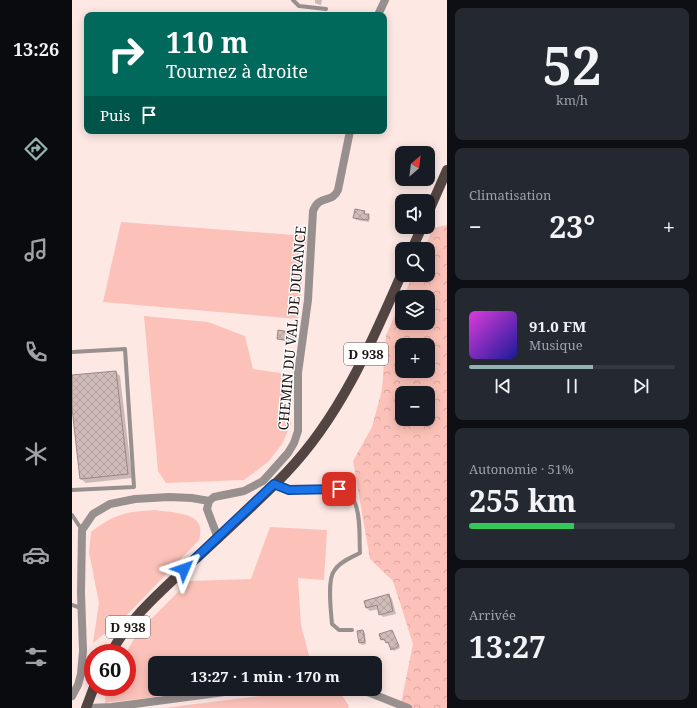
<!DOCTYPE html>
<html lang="fr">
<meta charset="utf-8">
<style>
body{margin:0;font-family:"Noto Serif",serif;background:#242831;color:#f1f3f6;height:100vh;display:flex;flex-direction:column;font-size:15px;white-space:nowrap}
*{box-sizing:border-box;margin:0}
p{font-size:13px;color:#9ea1a6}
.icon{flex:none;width:22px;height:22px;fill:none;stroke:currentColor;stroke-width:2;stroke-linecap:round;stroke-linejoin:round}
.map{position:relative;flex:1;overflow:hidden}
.details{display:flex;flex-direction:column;gap:8px;padding:8px;background:#0d0f14;width:250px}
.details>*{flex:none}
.top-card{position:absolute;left:12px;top:12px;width:303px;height:122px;border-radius:8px;box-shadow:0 2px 10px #0003;background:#00695c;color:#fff;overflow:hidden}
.needle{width:26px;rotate:28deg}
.controls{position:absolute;left:323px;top:146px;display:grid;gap:8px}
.controls a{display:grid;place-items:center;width:40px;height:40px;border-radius:8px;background:#171b24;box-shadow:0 2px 10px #0003;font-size:20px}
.speed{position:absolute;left:12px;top:644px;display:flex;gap:8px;font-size:20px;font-weight:700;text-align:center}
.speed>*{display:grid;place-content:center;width:52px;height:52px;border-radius:50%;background:#171b24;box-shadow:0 2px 10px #0003;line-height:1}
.speed .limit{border:6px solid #d22;background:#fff;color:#111}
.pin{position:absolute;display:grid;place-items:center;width:34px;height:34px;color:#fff;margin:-17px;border-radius:8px;box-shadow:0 2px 6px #0006}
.me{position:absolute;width:44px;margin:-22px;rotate:47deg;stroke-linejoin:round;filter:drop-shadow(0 0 3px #0008)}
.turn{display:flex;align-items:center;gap:14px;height:84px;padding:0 16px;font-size:18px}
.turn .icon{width:52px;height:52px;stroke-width:2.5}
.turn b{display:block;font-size:28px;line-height:34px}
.then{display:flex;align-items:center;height:38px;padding:0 16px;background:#0003;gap:8px;font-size:15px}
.big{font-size:30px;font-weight:700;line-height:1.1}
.details .widget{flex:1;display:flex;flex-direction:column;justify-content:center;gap:6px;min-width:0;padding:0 14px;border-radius:8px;background:#242831}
.details .dial{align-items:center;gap:0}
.dial b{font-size:52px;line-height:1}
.song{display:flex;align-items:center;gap:12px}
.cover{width:48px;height:48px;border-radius:6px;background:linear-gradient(135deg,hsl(300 70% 55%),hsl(240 70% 35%))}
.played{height:4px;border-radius:2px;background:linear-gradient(90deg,#92b3af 60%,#363941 60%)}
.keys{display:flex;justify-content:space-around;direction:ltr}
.heat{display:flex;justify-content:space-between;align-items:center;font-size:22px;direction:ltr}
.charge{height:6px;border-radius:3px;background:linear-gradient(90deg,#34c759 51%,#363941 0)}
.trip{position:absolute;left:76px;top:656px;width:234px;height:40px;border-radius:8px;background:#171b24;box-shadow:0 2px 10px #0003;font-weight:700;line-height:40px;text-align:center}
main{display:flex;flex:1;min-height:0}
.menu{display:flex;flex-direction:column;width:72px;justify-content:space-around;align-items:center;background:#090b0e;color:#9ea1a6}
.menu .icon{width:28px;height:28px}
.menu .selected{color:#92b3af}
.menu b{font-size:18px;color:#f1f3f6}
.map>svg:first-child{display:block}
.green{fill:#fcc2b9}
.forest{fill:url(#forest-crowns);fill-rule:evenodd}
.shadow{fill:#0003}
.building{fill:url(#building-cross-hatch);stroke:#9a8784}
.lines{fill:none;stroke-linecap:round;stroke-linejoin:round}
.service{stroke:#98908e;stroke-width:4}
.minor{stroke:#98908e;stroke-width:8}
.primary{stroke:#534542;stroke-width:10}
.route-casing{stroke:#114b97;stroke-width:10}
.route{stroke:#1a73e8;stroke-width:7}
.labels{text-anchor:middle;stroke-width:3;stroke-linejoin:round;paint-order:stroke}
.shield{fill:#fff;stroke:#605a5a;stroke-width:1}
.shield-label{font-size:13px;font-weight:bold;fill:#1c1413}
.street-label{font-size:14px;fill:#1c1413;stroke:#fff}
</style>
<main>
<nav class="menu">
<b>13:26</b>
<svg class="icon selected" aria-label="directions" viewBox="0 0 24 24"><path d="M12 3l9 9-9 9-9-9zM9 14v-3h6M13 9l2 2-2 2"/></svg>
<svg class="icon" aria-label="music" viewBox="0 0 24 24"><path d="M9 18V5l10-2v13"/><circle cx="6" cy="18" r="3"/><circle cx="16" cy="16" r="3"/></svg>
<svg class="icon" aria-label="phone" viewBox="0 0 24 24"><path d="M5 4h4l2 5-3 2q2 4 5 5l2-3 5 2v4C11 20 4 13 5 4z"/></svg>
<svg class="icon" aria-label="climate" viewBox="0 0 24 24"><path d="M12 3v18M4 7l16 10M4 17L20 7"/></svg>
<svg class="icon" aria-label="car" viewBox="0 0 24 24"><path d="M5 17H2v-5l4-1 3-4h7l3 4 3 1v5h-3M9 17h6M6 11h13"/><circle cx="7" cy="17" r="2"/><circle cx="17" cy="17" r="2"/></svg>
<svg class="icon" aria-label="filters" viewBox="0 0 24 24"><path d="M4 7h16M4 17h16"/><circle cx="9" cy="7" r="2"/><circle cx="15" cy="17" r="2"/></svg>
</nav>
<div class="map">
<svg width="375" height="708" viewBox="0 0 375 708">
<defs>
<pattern id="forest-crowns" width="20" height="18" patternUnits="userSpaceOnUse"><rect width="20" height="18" fill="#fcc2b9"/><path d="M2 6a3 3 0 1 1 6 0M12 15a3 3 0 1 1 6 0" fill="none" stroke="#d7a69e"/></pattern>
<pattern id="building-cross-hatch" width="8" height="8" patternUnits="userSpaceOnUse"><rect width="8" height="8" fill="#cfbbb7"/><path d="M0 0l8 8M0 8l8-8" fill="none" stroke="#b1a09c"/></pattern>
</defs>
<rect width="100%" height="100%" fill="#fde8e4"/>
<path class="green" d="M49 222 235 236 226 319 31 302Z
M72 316 136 322 173 336 181 369 216 374 219 424 210 444 197 461 172 480 94 483 86 471Z
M82 510C95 512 125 512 128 527 129 531 128 536 127 540L52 618 21 643 27 603 17 552 19 532C42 514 54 512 82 510Z
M198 527 255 530 252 580 226 578 229 625 239 663H83V689H148L33 703 34 687H55L54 653 66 632 117 581 179 579Z
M246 689H266L277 706 276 708H91Z"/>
<path class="forest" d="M375 225V708H328L341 644 321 581 298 559 281 461 300 427 310 390 314 335 330 300V323H356V297H331L341 275H356V249H352L361 228ZM330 345H356V371H330ZM330 393H356V419H330Z"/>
<path class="shadow" d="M243 0H250L249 5 245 4 243 3Z
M292 212 294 215 298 217 297 222 284 220 283 218Z
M223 334 225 336V343L208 340 206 338Z
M44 372 48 376 60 478 14 483 9 479 0 399V376Z
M317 595 320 599 324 614 311 617 308 614 307 609 298 611 295 608Z
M291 631 293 633 294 644 290 645 288 643 286 632Z
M320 631 328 648 322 651 318 644H316L314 641H312L310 639Z"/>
<path class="building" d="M283 209 293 211 292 214H297L296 220 281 218Z
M206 330 224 333 223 341 205 339Z
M44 371 56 474 8 479 0 408V375Z
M317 594 321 611 307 615 305 605 294 608 292 601Z
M291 630 293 642 287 643 285 631Z
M320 630 327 646 319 650 316 642 314 643 312 639 309 640 307 634Z"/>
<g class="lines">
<path class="service" d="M221 0 227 6 254 9
M0 352 53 349 62 487 0 490
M203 485C207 486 212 489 217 490 238 494 272 477 283 503 289 518 287 537 288 553 280 557 267 562 262 571 255 580 259 612 260 624L267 630H280
M0 515 10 530
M0 605 9 608"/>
<path class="minor" d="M306 15 313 0
M146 538 135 509 137 501 142 497 172 491 191 481 216 453 222 443 226 431V373L236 300 241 211C247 194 260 204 266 190L278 131
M288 689 336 708
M0 696 6 685 9 674 11 651 9 593 10 530 21 514 38 504 63 499 97 497 120 498 137 501
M16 708 40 707 175 689"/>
<path class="primary" d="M356 213 375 170
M340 249 350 227
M39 653C57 619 87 593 115 567 148 536 182 506 214 473 268 417 299 344 330 273
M14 708 22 687"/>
</g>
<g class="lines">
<defs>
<path id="route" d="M112 569 202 484 217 490 267 489"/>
</defs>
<use href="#route" class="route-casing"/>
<use href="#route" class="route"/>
</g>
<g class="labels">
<g class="shield">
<rect x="272" y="343" width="44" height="22" rx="3"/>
<rect x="34" y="616" width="44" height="22" rx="3"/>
</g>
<g class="shield-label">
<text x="294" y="359">D 938</text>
<text x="56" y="632">D 938</text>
</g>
<g class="street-label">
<text transform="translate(220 328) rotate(-85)" y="5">CHEMIN DU VAL DE DURANCE</text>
</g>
</g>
</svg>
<div class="controls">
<a><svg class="needle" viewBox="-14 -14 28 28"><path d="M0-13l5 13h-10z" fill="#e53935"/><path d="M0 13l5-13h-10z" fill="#9ea1a6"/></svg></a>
<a><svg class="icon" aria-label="sound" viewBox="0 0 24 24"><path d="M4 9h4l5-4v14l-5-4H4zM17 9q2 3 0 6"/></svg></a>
<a><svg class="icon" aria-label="search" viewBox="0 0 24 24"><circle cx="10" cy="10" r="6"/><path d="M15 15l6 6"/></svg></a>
<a><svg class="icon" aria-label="layers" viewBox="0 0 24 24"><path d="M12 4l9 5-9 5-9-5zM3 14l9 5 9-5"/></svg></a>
<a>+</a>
<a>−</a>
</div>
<div class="speed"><div class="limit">60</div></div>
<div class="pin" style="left:267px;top:489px;background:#d93025"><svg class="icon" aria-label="arrive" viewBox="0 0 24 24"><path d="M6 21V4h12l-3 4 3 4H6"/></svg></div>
<svg class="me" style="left:112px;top:569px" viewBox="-20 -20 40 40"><path d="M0-17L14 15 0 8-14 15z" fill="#1a73e8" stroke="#fff" stroke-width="4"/></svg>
<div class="trip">13:27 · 1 min · 170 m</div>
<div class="top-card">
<div class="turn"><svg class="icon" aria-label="right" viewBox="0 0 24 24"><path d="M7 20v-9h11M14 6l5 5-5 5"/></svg><div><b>110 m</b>Tournez à droite</div></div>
<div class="then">Puis<svg class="icon" aria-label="arrive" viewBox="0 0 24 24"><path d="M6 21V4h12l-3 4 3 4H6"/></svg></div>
</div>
</div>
<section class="details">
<div class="widget dial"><b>52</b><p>km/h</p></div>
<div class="widget"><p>Climatisation</p>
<div class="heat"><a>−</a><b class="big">23°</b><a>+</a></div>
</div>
<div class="widget">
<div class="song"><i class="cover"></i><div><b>91.0 FM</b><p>Musique</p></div></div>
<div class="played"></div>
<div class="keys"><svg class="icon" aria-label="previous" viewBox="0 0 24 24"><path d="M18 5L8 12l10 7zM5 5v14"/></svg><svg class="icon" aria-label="pause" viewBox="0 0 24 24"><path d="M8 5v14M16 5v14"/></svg><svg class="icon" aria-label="next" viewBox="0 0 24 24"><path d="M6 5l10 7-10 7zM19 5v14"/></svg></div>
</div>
<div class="widget"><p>Autonomie · 51%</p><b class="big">255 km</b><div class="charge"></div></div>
<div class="widget"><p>Arrivée</p><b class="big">13:27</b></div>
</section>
</main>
